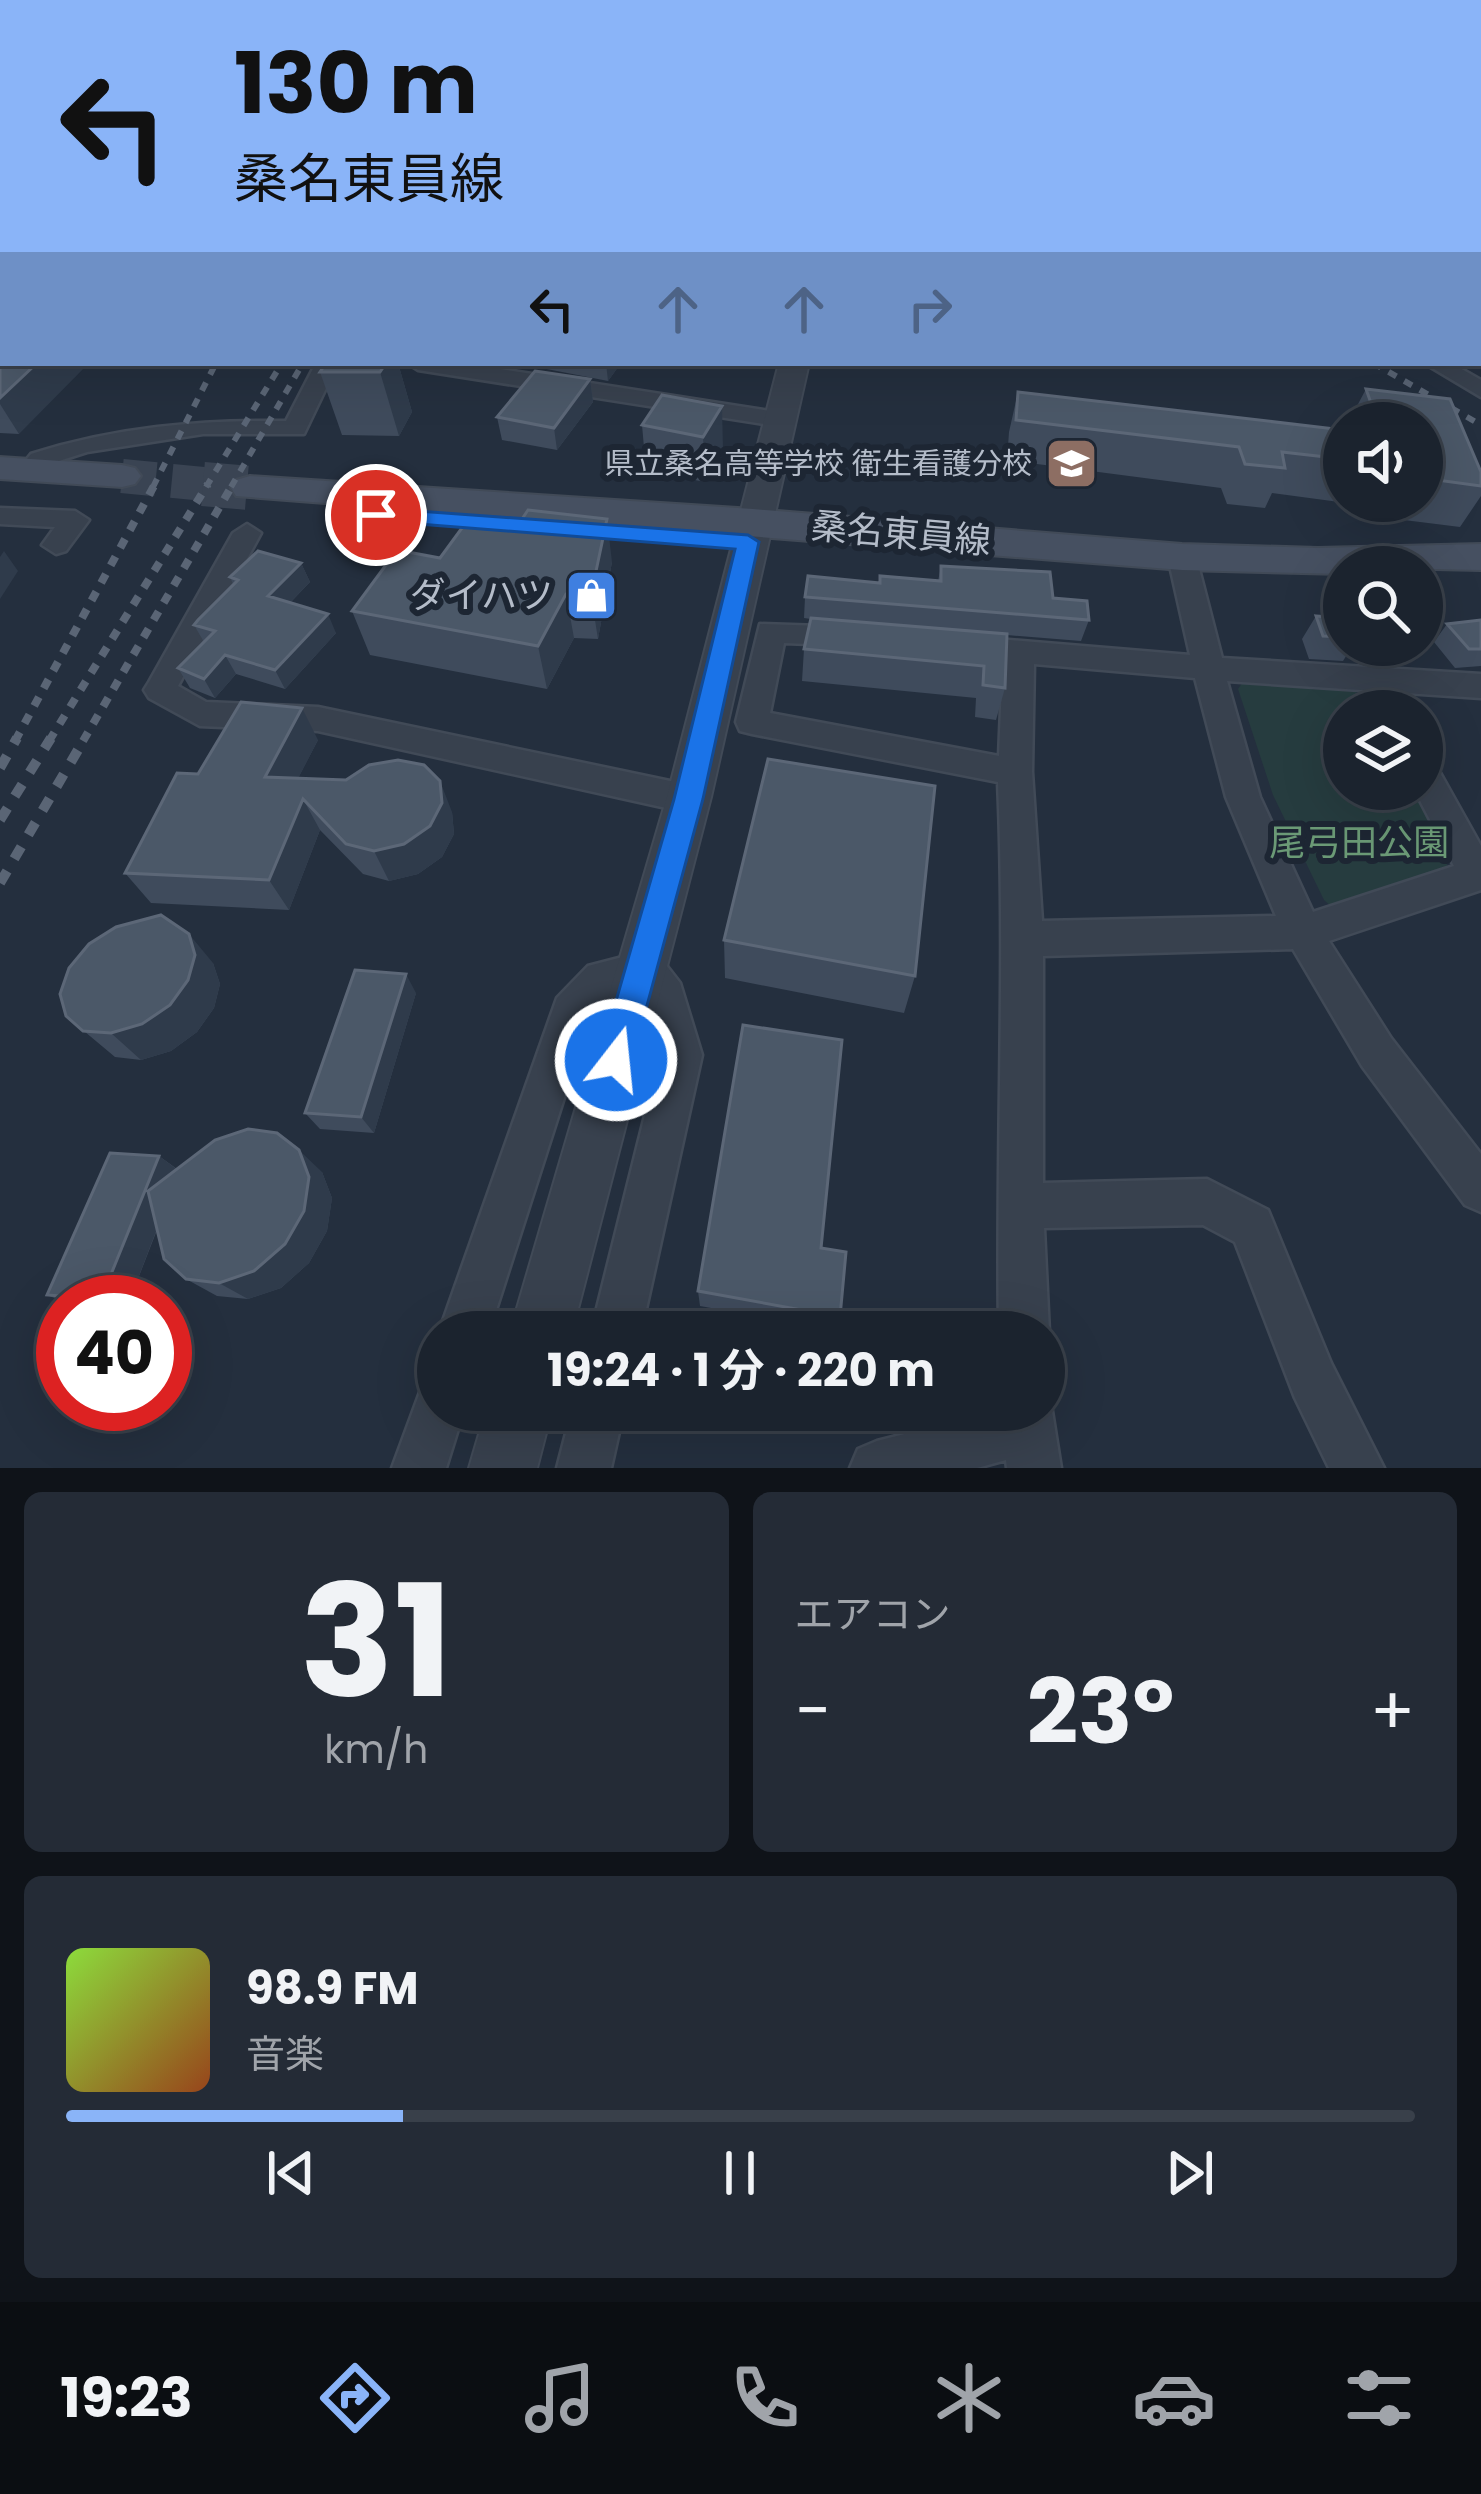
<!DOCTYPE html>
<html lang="ja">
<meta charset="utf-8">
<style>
body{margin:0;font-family:Poppins,"Noto Sans JP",sans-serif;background:#242b36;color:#f1f3f6;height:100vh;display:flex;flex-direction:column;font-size:45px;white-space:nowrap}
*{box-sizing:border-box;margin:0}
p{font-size:39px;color:#a0a4aa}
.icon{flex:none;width:66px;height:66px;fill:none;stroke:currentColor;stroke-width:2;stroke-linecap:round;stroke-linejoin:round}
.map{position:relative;height:1468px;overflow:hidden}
.drawer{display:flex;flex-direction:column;gap:24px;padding:24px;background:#0f1319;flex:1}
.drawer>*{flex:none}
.hud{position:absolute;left:0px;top:0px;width:1482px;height:366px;box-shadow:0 12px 48px #0002,0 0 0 3px #39404a;background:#8ab4f8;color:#111;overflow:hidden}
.buttons{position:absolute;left:1323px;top:402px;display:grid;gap:24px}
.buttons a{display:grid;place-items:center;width:120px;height:120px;border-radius:50%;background:#1b232e;box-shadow:0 12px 48px #0002,0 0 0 3px #39404a;font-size:60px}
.speed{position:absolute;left:36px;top:1275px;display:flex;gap:24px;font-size:60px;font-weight:700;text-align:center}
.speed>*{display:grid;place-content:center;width:156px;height:156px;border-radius:50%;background:#1b232e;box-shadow:0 12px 48px #0002,0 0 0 3px #39404a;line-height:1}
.speed .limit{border:18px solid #d22;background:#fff;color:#111}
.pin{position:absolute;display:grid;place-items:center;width:102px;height:102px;color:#fff;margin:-51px;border:6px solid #fff;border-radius:50%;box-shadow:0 3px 12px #0007}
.me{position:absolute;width:132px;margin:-66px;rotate:16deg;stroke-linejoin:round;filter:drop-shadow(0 0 9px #0008)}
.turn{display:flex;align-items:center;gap:42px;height:252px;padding:0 36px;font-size:54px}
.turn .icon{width:156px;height:156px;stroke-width:2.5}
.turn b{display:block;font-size:84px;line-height:102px}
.lanes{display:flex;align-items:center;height:114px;padding:0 36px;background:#0003;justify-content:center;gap:60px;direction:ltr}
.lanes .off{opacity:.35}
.big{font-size:90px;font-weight:700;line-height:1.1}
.drawer .widget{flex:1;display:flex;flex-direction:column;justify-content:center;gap:18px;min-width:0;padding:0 42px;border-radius:18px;background:#242b36}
.drawer .dial{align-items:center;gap:0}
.dial b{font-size:156px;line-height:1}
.song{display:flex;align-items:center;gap:36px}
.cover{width:144px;height:144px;border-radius:18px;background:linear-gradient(135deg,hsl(90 70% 55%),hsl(20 70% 35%))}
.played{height:12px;border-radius:6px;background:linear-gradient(90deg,#8ab4f8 25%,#39404a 25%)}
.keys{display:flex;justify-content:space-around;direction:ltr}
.heat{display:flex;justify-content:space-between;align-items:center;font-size:66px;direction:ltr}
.drawer .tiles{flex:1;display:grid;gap:24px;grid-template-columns:1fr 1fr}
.widget:last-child{grid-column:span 2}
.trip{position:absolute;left:417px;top:1311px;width:648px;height:120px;border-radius:60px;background:#1b232e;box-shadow:0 12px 48px #0002,0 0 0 3px #39404a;font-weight:700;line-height:120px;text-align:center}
.tab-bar{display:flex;height:192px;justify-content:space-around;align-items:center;background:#0b0e12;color:#a0a4aa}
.tab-bar .icon{width:84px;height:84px}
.tab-bar .selected{color:#8ab4f8}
.tab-bar b{font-size:54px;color:#f1f3f6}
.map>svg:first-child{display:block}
.green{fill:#263c3f}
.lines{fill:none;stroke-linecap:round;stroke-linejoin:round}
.secondary-tunnel-far1{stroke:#3a4453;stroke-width:34;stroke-dasharray:34 16;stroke-linecap:butt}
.secondary-tunnel{stroke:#3a4453;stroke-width:44;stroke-dasharray:44 21;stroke-linecap:butt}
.minor-casing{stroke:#414a57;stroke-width:5}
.tertiary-casing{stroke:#414a57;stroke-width:4}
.secondary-casing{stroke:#414a57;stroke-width:4}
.minor{fill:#38414e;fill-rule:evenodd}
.tertiary{fill:#38414e;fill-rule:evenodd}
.secondary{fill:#465061;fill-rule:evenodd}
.rail-far3{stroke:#5a6575;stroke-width:4.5;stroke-dasharray:6 6;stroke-linecap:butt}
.rail-far2{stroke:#5a6575;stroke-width:6;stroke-dasharray:9 9;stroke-linecap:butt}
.rail-far1{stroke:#5a6575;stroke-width:8;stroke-dasharray:10 10;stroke-linecap:butt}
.rail{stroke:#5a6575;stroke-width:10;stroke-dasharray:14 14;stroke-linecap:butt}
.wall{fill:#3f4b5c}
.shaded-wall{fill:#2f3b4b}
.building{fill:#4b5868;stroke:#5c6777;stroke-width:3}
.route{fill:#1a73e8;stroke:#114b97;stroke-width:3}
.labels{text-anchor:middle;stroke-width:12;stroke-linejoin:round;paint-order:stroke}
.far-poi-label{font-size:30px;fill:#b4bcc9;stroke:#1d2633;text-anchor:end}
.street-label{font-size:36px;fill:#b4bcc9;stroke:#1d2633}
.poi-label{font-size:36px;fill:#b4bcc9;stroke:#1d2633;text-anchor:end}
.park-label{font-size:36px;fill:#6b9a76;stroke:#1d2633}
</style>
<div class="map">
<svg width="1481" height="1468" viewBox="0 0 1481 1468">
<rect width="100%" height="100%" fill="#242f3e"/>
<path class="green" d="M1245 679 1354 690 1372 711H1344V789H1413L1446 852 1447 866 1333 908 1324 900 1273 795 1238 689Z"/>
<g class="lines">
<path class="secondary-tunnel-far1" d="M122 476 235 487"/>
<path class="secondary-tunnel" d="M203 484 250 488"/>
<defs>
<path id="minor" d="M0 0H104L105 2 3 3 0 7Z
M905 0H917L918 3H904Z
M3 81V92L0 93V82Z
M0 124H3V134H0Z
M1479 285H1481V297H1479Z
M1479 335 1481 336V352L1479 351Z
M316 363H338L304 434H203L87 452 40 467 27 459 31 454C115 427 199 420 286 421Z
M407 363H462L777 412 789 419 777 426 418 370Z
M1424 363H1451L1481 380V397Z
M0 508 75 511 89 520 66 551 56 554 42 545 55 527 0 524Z
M247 524 261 533 178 686 206 702 318 707 689 785 701 789 706 799 701 809 689 813 318 731 200 726 149 698 144 690 149 682 233 533Z
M1182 548 1196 557 1222 658 1481 674V698L1227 681 1260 797 1313 912 1454 866 1414 789H1422V758L1434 762 1481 846V890L1329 941 1391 1038 1481 1154V1212L1465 1205 1362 1066 1293 949 1043 956V1183L1207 1179 1268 1210 1331 1363 1384 1468H1329L1295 1398 1235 1242 1203 1225 1044 1228 1049 1332 1044 1343V1332H999C996 1148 1006 966 998 782L752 734 740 731 736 722 760 624 851 627 862 630 866 638 862 646 784 643 770 713 999 756 1003 661 951 655 947 647 951 639 962 636 1190 655 1168 557ZM1034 664 1195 678 1226 797 1276 916 1042 921 1032 772Z
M642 952 666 965 680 983 702 1055 641 1332H591L660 1055 650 1008 636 989 614 995 588 1023 489 1332H439L557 998 588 966Z
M438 1384V1410H464L446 1468H392L420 1392Z
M1044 1393 1052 1411 1061 1468H1007L1006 1460 977 1468H850L858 1449 877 1441 999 1410H1044Z
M572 1410H624L611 1468H557Z"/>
<path id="tertiary" d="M889 0H905V3H889Z
M779 363H809L711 797 572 1332H510L667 797Z
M486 1410H552L537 1468H469Z"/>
<path id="secondary" d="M0 457 122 465 135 468 141 476 135 484 122 487 0 479Z
M250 476 753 509 1182 544 1318 548 1481 544V570L1344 567V574L1182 570 236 496 231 488 236 480Z"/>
</defs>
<use href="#minor" class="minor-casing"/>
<use href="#tertiary" class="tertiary-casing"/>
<use href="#secondary" class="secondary-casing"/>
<use href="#minor" class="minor"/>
<use href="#tertiary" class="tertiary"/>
<use href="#secondary" class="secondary"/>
<path class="rail-far3" d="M711 0 717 3
M523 3 527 0"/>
<path class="rail-far2" d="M1373 363 1481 425
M153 487 216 363
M206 487 282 363
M231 487 303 363"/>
<path class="rail-far1" d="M15 741 155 484
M49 741 208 484
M83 741 233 484"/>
<path class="rail" d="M0 768 17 738
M0 820 51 738
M0 883 85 738"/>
</g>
<path class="wall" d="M200 0H480L478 3H201Z
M0 180H3V224L0 223Z
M0 256 19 434 0 433Z
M398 363 412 412 399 436 342 435 320 372Z
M516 363H621L608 381Z
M590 379 593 402 557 450 502 440 497 417Z
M1366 389 1450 399 1481 472V496L1460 527 1372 516 1369 506 1272 493 1265 508 1227 504 1221 488 1007 460 1009 432 1018 392 1344 430V501H1422V423H1348Z
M662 395 723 450 705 482 646 470 642 425Z
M518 525 612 562 598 639 574 638 547 689 370 655 352 611 440 558Z
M301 563 310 582 290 603 336 633 285 689 236 674 215 698 190 688 178 668 204 642 194 625 233 584 230 577Z
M941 566 1053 598 1089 620 1081 641 1007 635 1005 688 996 720 975 717 976 698 802 681 804 649 811 619 804 618 805 597 879 583 938 581Z
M1316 616 1344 618V645H1353L1343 661 1309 659 1302 639Z
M1481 620V666L1455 668 1434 642 1447 624Z
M318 740 298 778 452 812 454 834 442 857 418 874 389 881 363 874 320 830 289 910 151 903 125 873 198 774Z
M724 940 915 976 904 1013 725 978Z
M213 963 220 984 214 1008 197 1032 171 1051 141 1060 115 1057 66 1016Z
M416 993 374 1133 320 1129 305 1113Z
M159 1156 177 1169 322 1172 332 1198 327 1231 309 1263 281 1288 248 1299 217 1296 186 1279 157 1230 129 1302H64L47 1295Z
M821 1248 840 1317 835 1330 700 1306 698 1291Z"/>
<path class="shaded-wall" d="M37 363H89L19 434 0 404V398Z
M386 363H398L412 412 399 436 380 372Z
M606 363H621L608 381Z
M590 379 593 402 557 450 554 428Z
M722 406 723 450 705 482 703 437Z
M607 519 612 562 598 639 591 595Z
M4 551 18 571 0 599V557Z
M301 563 310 582 277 616 268 596Z
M566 594 574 638 547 689 538 646Z
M328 614 336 633 285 689 275 670Z
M225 655 236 674 215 698 204 679Z
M302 708 318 740 283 808 265 777Z
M440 781 452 812 454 834 442 857 418 874 389 881 374 851Z
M303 799 320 830 289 910 269 880Z
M189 934 213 963 220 984 214 1008 197 1032 171 1051 141 1060 111 1033Z
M406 974 416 993 374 1133 361 1117Z
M299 1150 322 1172 332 1198 327 1231 309 1263 281 1288 248 1299 219 1283Z
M159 1156 179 1171 129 1302H108L101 1299Z"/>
<path class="building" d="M232 0H313L310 3H228Z
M927 0H1481V51L1479 50 1481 67 1479 66V3H927Z
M1479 122H1481V267H1479Z
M0 180H3V196H0Z
M0 256 3 257V363H37L0 398Z
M326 363H386L380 372H320Z
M535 371 590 379 554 428 497 417Z
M1366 389 1450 399 1481 472V486L1422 478V423H1378Z
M1018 392 1344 430V459L1282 452 1285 468 1245 464 1239 447 1016 420Z
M662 395 722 406 703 437 642 425Z
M528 510 607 519 591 595 566 594 538 646 352 611 397 550 440 558 470 517 518 525Z
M258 551 301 563 268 596 328 614 275 670 225 655 204 679 178 668 215 631 194 625 198 620 238 580 230 577Z
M941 566 1050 572 1053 598 1087 601 1089 620 805 597 808 576 880 583V576L941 581Z
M1316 616 1344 618V637L1323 636Z
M811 618 1007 634 1005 688 983 685 984 666 804 649Z
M1481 620V649H1469L1447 624Z
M241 702 302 708 265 777 346 780 369 765 398 760 424 765 440 781 442 803 430 826 404 844 374 851 346 844 303 799 269 880 125 873 177 773 198 774Z
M768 759 935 786 915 976 724 940Z
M161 915 189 934 195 955 188 980 170 1005 142 1024 111 1033 83 1031 66 1016 60 994 69 968 89 944 116 927Z
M355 970 406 974 361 1117 305 1113Z
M743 1025 842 1040 821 1248 846 1252 840 1317 698 1291Z
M248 1129 277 1133 299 1150 309 1177 304 1211 285 1244 254 1271 219 1283 186 1279 164 1259 148 1191 215 1140Z
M110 1153 159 1156 101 1299 47 1295Z"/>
<path class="route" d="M376 508 748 535 759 542 703 799 629 1072 616 1077 604 1072 599 1060 674 799 735 549 368 520 365 515Z"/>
<defs>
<symbol id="school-square" viewBox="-11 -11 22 22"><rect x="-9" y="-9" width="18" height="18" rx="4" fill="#8d6e63" stroke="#1d2633"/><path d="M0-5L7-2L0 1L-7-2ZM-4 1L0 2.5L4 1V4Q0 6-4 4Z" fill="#fff"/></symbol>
<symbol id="shop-square" viewBox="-11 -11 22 22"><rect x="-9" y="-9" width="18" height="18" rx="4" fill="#3f7fe0" stroke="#1d2633"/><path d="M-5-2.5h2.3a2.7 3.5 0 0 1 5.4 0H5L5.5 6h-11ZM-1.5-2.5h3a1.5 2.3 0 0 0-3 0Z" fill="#fff"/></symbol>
</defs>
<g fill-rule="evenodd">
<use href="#school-square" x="1042" y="434" width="59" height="59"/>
<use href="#shop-square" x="562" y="566" width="59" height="59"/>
</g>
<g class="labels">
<g class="far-poi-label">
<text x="1032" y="474">県立桑名高等学校 衛生看護分校</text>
</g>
<g class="street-label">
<text transform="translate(901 533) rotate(5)" y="13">桑名東員線</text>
</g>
<g class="poi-label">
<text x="553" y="608">ダイハツ</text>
</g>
<g class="park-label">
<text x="1359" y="855">尾弓田公園</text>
</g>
</g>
</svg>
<div class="buttons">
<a><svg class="icon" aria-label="sound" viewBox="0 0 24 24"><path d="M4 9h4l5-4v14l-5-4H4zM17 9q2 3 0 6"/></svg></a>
<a><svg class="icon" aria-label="search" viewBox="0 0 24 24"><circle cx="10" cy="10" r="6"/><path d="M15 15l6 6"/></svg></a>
<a><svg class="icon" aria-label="layers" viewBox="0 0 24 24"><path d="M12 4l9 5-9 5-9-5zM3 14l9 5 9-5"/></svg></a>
</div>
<div class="speed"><div class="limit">40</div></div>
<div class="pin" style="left:376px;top:515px;background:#d93025"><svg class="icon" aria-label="arrive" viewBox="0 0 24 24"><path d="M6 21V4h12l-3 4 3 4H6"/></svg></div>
<svg class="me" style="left:616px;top:1060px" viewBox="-20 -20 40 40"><circle r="17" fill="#1a73e8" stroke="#fff" stroke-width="3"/><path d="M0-11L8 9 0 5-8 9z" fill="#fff"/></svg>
<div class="trip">19:24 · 1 分 · 220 m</div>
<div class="hud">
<div class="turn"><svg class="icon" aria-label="left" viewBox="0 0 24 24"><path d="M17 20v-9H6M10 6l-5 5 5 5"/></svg><div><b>130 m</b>桑名東員線</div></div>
<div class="lanes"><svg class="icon" aria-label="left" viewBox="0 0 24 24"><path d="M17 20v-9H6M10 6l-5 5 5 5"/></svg><svg class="icon off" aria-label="ahead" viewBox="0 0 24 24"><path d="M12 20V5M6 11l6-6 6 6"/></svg><svg class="icon off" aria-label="ahead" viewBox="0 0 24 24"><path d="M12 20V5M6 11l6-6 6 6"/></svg><svg class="icon off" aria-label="right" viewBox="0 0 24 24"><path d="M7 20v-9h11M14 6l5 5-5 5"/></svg></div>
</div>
</div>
<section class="drawer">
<div class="tiles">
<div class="widget dial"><b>31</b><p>km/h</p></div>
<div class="widget"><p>エアコン</p>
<div class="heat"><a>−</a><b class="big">23°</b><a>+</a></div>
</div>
<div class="widget">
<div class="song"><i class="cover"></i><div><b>98.9 FM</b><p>音楽</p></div></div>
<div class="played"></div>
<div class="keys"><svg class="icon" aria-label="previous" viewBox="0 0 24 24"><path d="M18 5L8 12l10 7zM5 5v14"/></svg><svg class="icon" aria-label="pause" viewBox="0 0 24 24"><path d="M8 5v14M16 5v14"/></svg><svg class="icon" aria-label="next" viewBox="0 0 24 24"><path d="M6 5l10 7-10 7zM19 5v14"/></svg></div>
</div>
</div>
</section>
<nav class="tab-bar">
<b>19:23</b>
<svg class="icon selected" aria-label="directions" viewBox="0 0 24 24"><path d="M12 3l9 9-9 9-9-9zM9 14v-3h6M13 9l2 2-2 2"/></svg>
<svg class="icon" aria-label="music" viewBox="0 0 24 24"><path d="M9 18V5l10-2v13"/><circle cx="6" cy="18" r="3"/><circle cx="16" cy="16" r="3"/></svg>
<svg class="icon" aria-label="phone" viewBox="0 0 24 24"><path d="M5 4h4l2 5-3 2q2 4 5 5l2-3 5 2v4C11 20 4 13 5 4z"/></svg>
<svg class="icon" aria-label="climate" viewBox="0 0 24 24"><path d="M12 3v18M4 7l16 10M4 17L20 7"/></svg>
<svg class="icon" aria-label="car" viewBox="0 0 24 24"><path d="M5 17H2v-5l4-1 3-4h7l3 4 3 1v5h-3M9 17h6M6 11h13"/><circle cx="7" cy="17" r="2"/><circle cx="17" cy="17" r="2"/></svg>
<svg class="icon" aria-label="filters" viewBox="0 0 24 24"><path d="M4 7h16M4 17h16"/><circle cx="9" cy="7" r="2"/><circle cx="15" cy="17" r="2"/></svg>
</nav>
